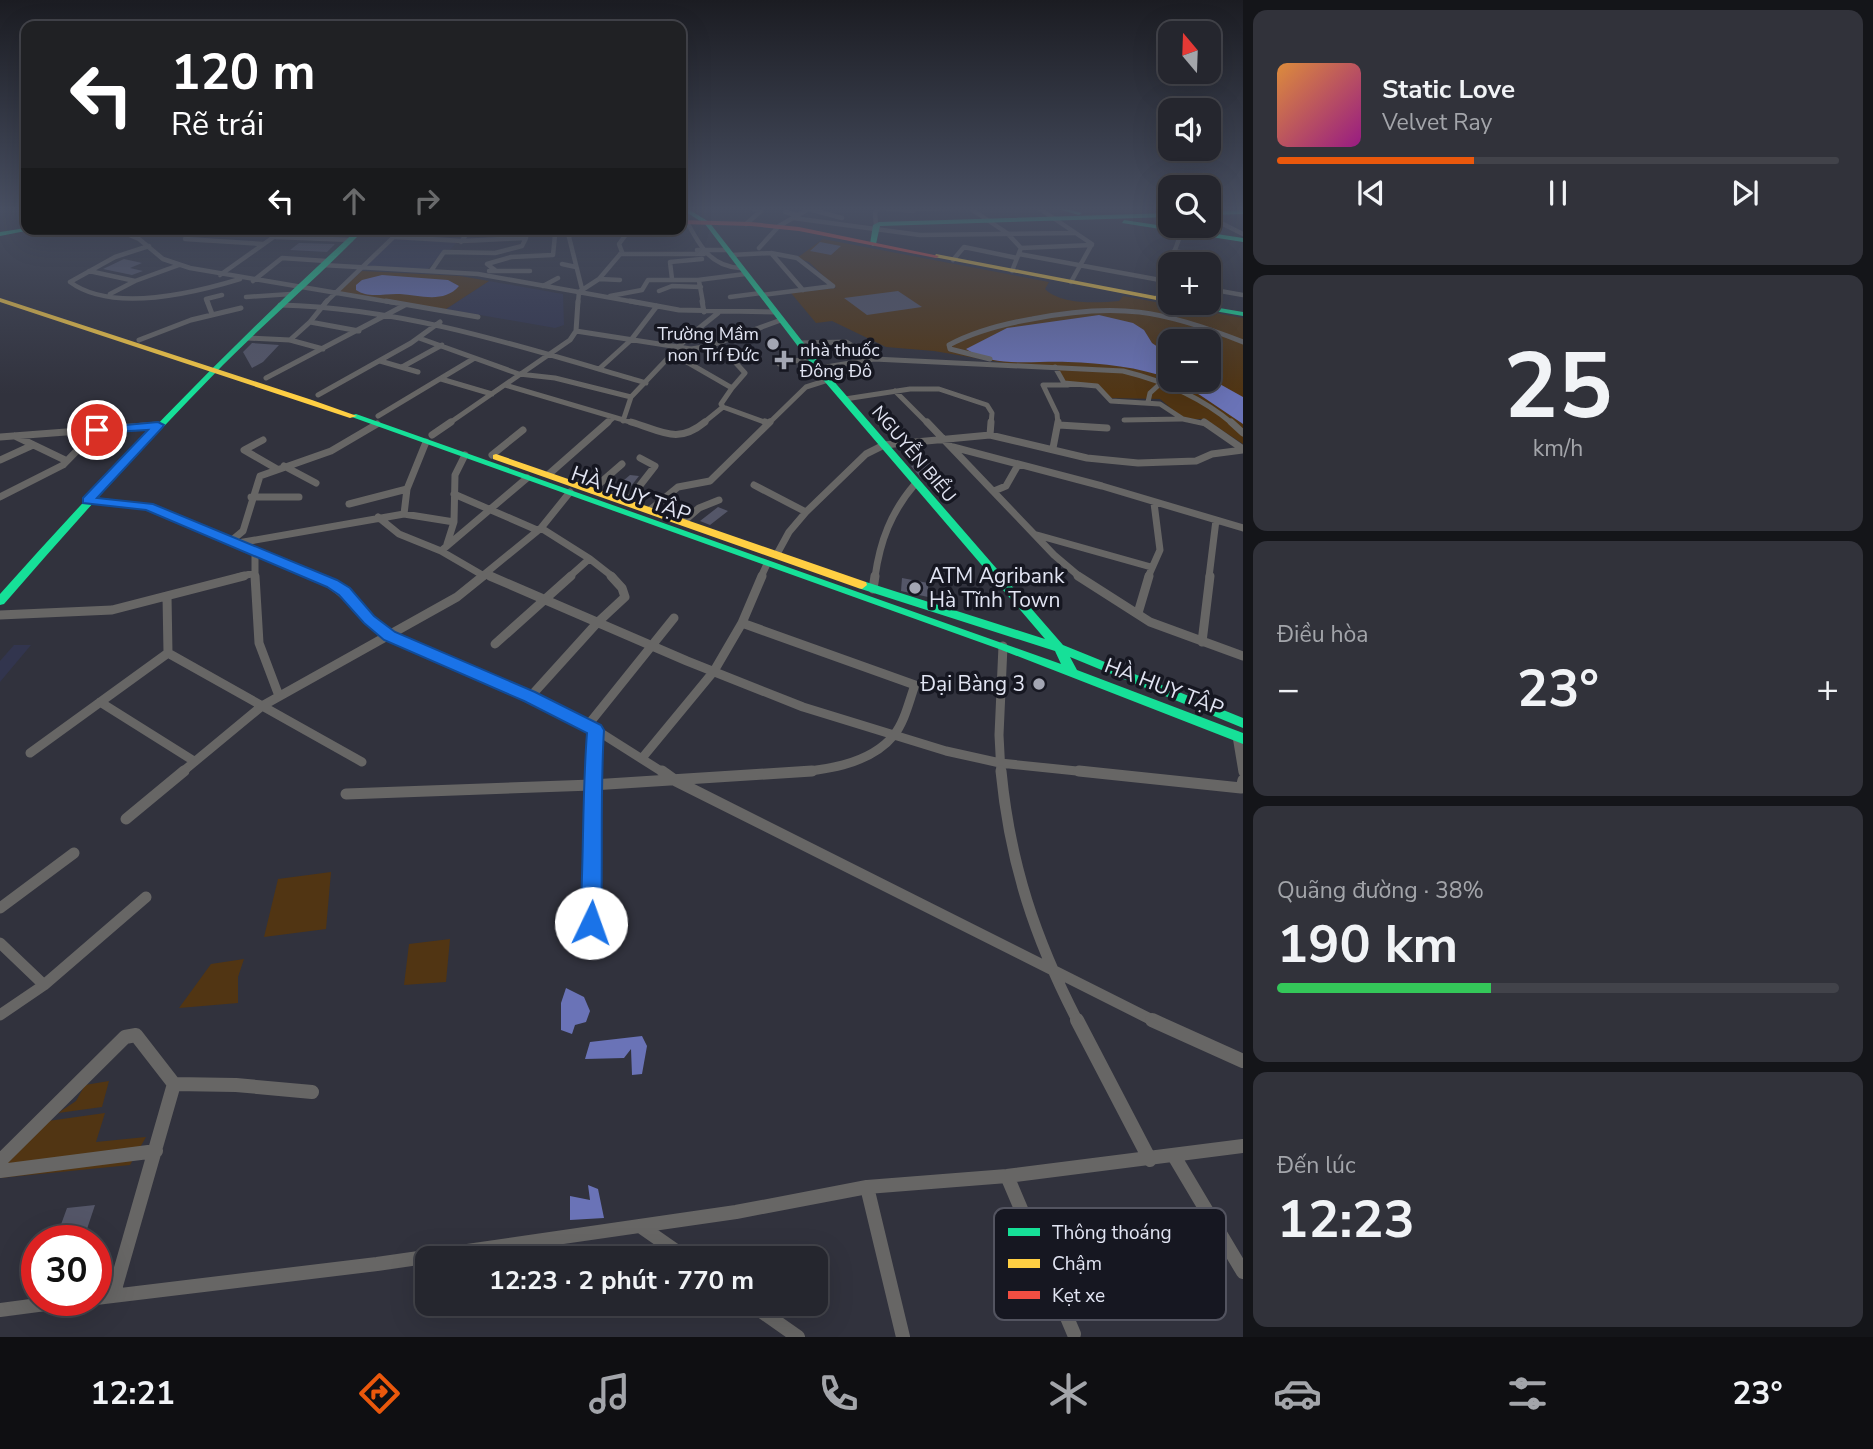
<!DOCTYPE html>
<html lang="vi">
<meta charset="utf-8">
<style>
body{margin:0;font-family:"Nunito Sans",sans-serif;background:#31323a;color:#f1f3f6;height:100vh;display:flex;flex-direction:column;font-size:26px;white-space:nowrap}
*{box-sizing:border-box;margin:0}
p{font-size:23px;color:#a3a5aa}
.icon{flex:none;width:38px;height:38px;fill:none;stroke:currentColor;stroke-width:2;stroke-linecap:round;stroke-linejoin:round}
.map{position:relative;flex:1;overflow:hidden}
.panel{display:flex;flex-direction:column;gap:10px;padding:10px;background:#141519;width:630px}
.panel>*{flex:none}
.banner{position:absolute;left:21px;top:21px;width:665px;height:214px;border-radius:14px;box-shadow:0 7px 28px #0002,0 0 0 2px #42434a;background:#202124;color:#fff;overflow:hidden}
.needle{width:46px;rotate:341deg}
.fabs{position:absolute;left:1158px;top:21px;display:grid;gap:14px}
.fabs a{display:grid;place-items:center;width:63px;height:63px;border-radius:14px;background:#25262e;box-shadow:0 7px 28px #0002,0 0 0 2px #42434a;font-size:35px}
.speed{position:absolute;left:21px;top:1225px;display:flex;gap:14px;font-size:35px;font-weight:700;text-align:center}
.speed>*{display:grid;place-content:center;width:91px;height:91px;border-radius:50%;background:#25262e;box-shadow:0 7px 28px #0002,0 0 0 2px #42434a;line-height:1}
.speed .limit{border:10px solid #d22;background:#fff;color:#111}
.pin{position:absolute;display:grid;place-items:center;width:60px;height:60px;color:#fff;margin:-30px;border:4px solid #fff;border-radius:50%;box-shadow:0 2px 7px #0007}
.me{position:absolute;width:77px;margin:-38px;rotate:3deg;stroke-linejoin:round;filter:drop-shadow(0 0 5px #0008)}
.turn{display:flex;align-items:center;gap:24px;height:147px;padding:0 35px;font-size:32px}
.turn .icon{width:91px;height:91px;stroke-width:2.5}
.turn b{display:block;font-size:49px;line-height:60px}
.lanes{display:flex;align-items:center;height:66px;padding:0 35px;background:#0003;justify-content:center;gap:35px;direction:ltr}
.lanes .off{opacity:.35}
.big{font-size:52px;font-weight:700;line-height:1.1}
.panel .tile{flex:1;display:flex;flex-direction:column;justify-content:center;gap:10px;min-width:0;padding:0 24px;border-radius:14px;background:#31323a}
.panel .dial{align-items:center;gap:0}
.dial b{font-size:91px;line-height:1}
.song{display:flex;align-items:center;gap:21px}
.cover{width:84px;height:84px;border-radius:10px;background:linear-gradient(135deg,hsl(30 70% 55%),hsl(310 70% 35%))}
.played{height:7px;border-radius:4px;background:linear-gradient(90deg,#ea580c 35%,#42434a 35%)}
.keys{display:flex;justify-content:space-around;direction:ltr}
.heat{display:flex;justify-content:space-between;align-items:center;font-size:38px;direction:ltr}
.charge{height:10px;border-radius:5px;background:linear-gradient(90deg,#34c759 38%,#42434a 0)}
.trip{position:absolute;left:415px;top:1246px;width:413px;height:70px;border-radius:14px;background:#25262e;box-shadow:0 7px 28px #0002,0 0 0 2px #42434a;font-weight:700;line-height:70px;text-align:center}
.tab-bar{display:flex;height:112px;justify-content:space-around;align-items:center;background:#0f0f12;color:#a3a5aa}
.tab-bar .icon{width:49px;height:49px}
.tab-bar .current{color:#ea580c}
.tab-bar b{font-size:32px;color:#f1f3f6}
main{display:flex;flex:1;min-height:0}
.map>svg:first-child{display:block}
.built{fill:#32354e}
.green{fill:#513513;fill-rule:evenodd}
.water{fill:#6a73b7}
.building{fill:#545668}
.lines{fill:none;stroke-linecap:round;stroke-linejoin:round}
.street-far5{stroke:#676665;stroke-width:4.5}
.street-far4{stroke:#676665;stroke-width:5}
.street-far3{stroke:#676665;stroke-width:7}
.street-far2{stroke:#676665;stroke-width:9}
.street-far1{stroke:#676665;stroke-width:11}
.street{stroke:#676665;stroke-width:14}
.fast{fill:#16e098;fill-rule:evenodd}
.slow{fill:#ffcf43;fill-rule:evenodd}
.jam{fill:#f24e42;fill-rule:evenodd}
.route{fill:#1a73e8;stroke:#114b97;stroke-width:2}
.poi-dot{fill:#a3a6b3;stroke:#161721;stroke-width:2.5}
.labels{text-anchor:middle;stroke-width:7;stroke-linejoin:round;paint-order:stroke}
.far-poi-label{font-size:18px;fill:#e1e4f2;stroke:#161721;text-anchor:end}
.far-street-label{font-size:18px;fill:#e1e4f2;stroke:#161721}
.street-label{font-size:21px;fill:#e1e4f2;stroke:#161721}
.poi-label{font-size:21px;fill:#e1e4f2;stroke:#161721;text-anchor:start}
.key{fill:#161721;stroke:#535460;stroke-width:2}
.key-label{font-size:19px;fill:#e1e4f2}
</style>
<main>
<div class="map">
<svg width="1243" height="1337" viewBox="0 0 1243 1337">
<rect width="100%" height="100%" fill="#31323d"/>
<path class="built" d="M391 239 457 242 449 251 443 252 426 271 362 267Z
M489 281 563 294 564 325 555 328 446 309Z
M14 645H31L0 682V661Z"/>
<path class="green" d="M823 239 1049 282 1045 289C1061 305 1098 303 1119 301L1123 296 1243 318V444L1205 419H1184L1160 399 1110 398 1099 385H1067L1056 366 1011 364 934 351 886 347 832 321 816 323 791 293 836 288 809 262 797 258ZM1171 341H1209V380H1171Z
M362 271 460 276 489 281 446 309 336 294Z
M331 872 326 929 264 937 278 879Z
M450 939 446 982 404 985 409 944Z
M244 959 238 977V1003L179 1008 211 964Z
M109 1081 102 1107 58 1113 76 1101 85 1085Z
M105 1113 96 1142 146 1137 130 1165 0 1178V1164L48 1121Z"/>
<path class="water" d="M382 275 448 280 459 286C444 304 419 295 400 294 385 293 369 299 356 290V285L362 280Z
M1099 315 1133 323 1144 330 1152 343 1171 356V379C1138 367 1103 363 1068 362 1035 360 996 369 966 349L1007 328Z
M1209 378 1243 397V424L1200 395 1171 380Z
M566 988 584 997 590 1011 586 1022 575 1025 572 1034 561 1030V1003Z
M642 1036 647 1046 642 1074 632 1075 631 1049 624 1058 585 1059 590 1042Z
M588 1185 598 1189 604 1218 570 1220V1196L590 1200Z"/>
<path class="building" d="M820 242 841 246 831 255 810 251Z
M299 243 335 244 327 252 290 250Z
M124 259 142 263 130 268 143 271 132 275 103 269Z
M898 291 922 307 867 315 844 298Z
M252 343 279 345 263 362 252 368 243 352Z
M930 463 940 474 921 478 911 466Z
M630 475 639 476 624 495 611 491Z
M718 507 728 511 710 525 700 521Z
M902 578 928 583V597L901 591Z
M95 1205 83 1241H55L67 1208Z"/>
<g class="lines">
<path class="street-far5" d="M790 207 785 212 797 215
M871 207 913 211
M968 207 1007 233 1021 248 1012 271
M1037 207 1092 244 1071 282
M809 209 842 218
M911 209 1021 207
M1209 217 1243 234
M793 218 920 235 1075 233
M687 222C700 246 710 266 740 268
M746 224 761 211 747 207
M876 225 875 213 878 209
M115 229 139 239 163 259 190 268 396 303
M567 229 582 289
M276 237 351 240
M395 237 462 241 526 238
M185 239 263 244
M461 242 470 229
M149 246 115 257 70 282C112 313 194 293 240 279
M759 248 779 226 812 207
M1021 248 1092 245
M697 250H727
M1174 251 1216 259
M771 253 797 258 833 286
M620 254H704
M1019 254 1171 282
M731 255 771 253 803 290
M953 260 964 247 1017 258
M562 264 576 267
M323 265 478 274 640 303
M495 270 487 264 511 257 553 255 555 235 552 229
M89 271 135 281
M431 271 444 252 495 253 522 246 526 238 525 229
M489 271H530
M220 275 285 229
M599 279 620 280
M672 279 670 262 702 259
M253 281 282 258 326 261
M699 281 703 303
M543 286 558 278
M1209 289 1243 295
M659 291 672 286 701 287
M110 294 135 281 179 265
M762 295 833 286
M610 296 642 290 648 280H698L745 274
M246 297 291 294
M730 297 761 293
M1157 298 1182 231
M208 303 206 299 222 295
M325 303 402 229
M578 303 579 292 599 279 622 252 619 244 630 229"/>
<path class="street-far4" d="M207 301 212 314
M386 301 478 317
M630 301 679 310 776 312
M702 301 704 312
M280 305C406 308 526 348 646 383
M310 322 327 301
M576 331 691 349 710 346 781 320
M248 338 290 340 323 349
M419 338 519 374 555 378 631 397
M139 340 191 320 241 308
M290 340 310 322 359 331
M799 343 846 342 874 359
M710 346 734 361 745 373 732 388
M673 354 732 388 721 404 723 407 767 423
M990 359 950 349 949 345C975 331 1003 324 1032 319 1117 302 1163 310 1243 342
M380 361 418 372
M779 364 811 358
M402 367 442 345
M1055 367 1064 383 1097 386 1111 401 1160 404 1183 419 1206 424
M820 368 874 359 1123 371C1164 381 1201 397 1233 424
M599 369 631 340 657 306
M266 378 405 305
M441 379 492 394
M505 385 637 424
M895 391 928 424
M318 395 411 343 440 322
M845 399 910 389H939L987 405 992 413 991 424
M1148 402 1150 393 1162 382
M378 416 473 359
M1124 420 1182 419
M623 421 631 397 688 337 718 313
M448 424 570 340 576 331 578 301
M606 424 613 418
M702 424 723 407
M768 424 806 387 828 380
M1058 424 1057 414 1043 385H1068"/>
<path class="street-far3" d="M631 422C662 431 677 445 705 422
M765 422 767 423
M927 422 1054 555 1080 577
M1204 422 1243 449
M1231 422 1243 433
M1059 425 1107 428
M432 435 451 422
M990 435 991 422
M15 436 67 461
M0 437 158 425
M263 440 244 450 277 469
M953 447 1102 486 1243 528
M1053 448 1058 422
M492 455 523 430
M0 460 33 445
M284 466 316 483
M549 474 608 422
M754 485 806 512
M592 490 622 464
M994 491 1006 486 1018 465
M454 494 537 530
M0 497 63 465 97 430
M251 497H299
M88 500 149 507 319 577
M627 502 655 466 640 458
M349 504 407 489
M650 510 678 487 710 481 770 422
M404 514 407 489 426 442
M378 517 399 534 441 551 484 576
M683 522 699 508 719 500
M541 528 590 559 613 577
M1037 535 1151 567
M231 541 243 531 260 476 331 451 377 424
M238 543 404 514 454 522
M447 544 454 522 455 475 465 455
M441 551 527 478
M255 553V577
M777 554 789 532 806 512 866 454 884 445 990 435 1087 458 1138 463 1196 461 1212 454 1243 450
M486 574 494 577
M238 577 255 573
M481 577 541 528 570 492
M569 577 588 560
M761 577 767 564
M875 577C880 541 891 512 915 484
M1148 577 1160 550 1154 503
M1209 577 1216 520"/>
<path class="street-far2" d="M255 576 259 643 279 696
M315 576C347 589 362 619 391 637L547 705 604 735 664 773
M490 576 687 661 803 707 946 751 1000 763 1096 773
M1078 576 1150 622 1243 656
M873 589 875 576
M167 596 168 653
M1138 613 1149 576
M0 615 112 610 244 576
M742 623 915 685C909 701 905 721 894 735 869 766 820 771 784 773
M1202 642 1210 576
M495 644 571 576
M530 697 597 623 625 597 622 588 611 576
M100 702 194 761
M588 725 674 618
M1237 736 1243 772
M30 753 168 653 362 762
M643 757 714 671 742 623 762 576
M181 773 262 706 457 597 483 576
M593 773 595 730
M1001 773 999 735 1003 646"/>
<path class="street-far1" d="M662 771 676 781 1156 1022
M1001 771C1010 864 1035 939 1078 1022
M1079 771 1241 788 1243 780
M346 794 592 785 812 771
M126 819 184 771
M0 908 74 853
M591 923 593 771
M0 943 44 985
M0 1015 44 985 146 897"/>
<path class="street" d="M1077 1020 1150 1160
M1152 1020 1243 1061
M174 1084 236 1085 312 1092
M1174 1156 1243 1272
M0 1161 125 1037 136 1035 174 1084
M0 1171 156 1151
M1007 1176 1074 1334
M867 1187 903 1337
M640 1226 686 1258
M113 1296 174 1084
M96 1298 377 1264 736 1212 867 1187 1007 1176 1243 1146
M751 1304 798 1337
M0 1310 76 1300"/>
<path class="fast" d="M681 207H685L709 222 831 378 1063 645 1243 718V728L1070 657 1077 670 1243 733V744L999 649 349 416 356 414 1061 664 1055 651 858 588 857 585 858 582H866L1045 639 825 382 705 224 681 209Z
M1050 207H1060L1082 213 1079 215Z
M1243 210V214L1209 215V211Z
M1171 213V217L880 226 876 244 873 246 870 244 873 225 879 222Z
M1124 220 1243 238V242L1122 223Z
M26 228 36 229 0 236V232Z
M358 229H365C319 276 269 319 223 365 147 442 75 522 4 604L0 605V594C114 466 232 344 358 229Z
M1177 303H1190L1243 312V316L1180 305Z"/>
<path class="slow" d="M936 254 1171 299 1172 303 934 257Z
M0 298 312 400 357 416 350 418 0 302Z
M496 454 866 582 867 585 862 589 858 588 493 459V455Z"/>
<path class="jam" d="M681 220 751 222 799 227 939 256 936 258 799 231 751 226 681 224Z"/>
</g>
<linearGradient id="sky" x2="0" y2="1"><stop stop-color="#1b1c22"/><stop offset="0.53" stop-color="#484f62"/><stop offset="1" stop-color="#484f62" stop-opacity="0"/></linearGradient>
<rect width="1243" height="394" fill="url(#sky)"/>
<path class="route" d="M158 422 164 425 162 428 97 498 153 504 337 580 350 588 374 616 395 632 535 692 601 725 604 730C600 794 603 858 601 923L598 930 591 933 583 930 580 923C584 859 582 796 587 733L524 701 384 640 364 623 339 595 327 587 146 510 83 503V498L148 430 97 433 92 430 93 428Z"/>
<g class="poi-dot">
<circle cx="773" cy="344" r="7"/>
<path d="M780.5 349.5h7v7h7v7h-7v7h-7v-7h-7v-7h7z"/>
<circle cx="915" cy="588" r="7"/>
<circle cx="1039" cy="684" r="7"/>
</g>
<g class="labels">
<g class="far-poi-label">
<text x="759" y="340">Trường Mầm<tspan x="759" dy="21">non Trí Đức</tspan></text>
<text x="800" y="356" text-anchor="start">nhà thuốc<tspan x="800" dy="21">Đông Đô</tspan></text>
</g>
<g class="far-street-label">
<text transform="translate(914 454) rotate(50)" y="6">NGUYỄN BIỂU</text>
</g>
<g class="street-label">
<text transform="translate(631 494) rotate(20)" y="7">HÀ HUY TẬP</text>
<text transform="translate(1164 687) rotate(21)" y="7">HÀ HUY TẬP</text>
</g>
<g class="poi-label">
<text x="929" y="583">ATM Agribank<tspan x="929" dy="24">Hà Tĩnh Town</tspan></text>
<text x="1025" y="691" text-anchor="end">Đại Bàng 3</text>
</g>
</g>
<rect x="994" y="1208" width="232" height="112" rx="10" class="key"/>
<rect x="1008" y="1228" width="32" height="8" fill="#16e098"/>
<rect x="1008" y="1259" width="32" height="9" fill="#ffcf43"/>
<rect x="1008" y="1291" width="32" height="8" fill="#f24e42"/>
<g class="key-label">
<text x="1052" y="1239">Thông thoáng</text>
<text x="1052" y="1270">Chậm</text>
<text x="1052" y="1302">Kẹt xe</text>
</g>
</svg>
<div class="fabs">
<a><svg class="needle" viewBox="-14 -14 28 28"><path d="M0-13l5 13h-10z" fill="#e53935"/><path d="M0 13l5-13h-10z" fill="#a3a5aa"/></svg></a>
<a><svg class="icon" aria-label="sound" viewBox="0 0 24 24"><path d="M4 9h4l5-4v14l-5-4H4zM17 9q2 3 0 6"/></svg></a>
<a><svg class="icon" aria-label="search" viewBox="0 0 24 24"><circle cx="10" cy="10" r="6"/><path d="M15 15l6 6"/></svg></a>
<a>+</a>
<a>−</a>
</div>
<div class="speed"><div class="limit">30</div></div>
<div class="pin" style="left:97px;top:430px;background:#d93025"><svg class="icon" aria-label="arrive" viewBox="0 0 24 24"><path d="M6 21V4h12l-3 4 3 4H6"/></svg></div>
<svg class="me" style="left:591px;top:923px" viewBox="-20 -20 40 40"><circle r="19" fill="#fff"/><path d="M0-13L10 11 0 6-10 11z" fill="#1a73e8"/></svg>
<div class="trip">12:23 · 2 phút · 770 m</div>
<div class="banner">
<div class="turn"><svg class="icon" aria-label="left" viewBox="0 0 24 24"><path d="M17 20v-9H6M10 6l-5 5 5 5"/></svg><div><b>120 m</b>Rẽ trái</div></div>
<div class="lanes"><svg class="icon" aria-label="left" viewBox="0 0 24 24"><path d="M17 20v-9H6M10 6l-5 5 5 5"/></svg><svg class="icon off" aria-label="ahead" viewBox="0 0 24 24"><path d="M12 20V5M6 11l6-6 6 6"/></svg><svg class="icon off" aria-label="right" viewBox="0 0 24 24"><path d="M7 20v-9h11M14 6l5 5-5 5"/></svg></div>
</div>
</div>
<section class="panel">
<div class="tile">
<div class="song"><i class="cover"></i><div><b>Static Love</b><p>Velvet Ray</p></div></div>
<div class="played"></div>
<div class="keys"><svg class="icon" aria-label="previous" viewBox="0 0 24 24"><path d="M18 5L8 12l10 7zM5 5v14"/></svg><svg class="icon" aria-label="pause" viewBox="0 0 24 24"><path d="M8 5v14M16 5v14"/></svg><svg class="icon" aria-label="next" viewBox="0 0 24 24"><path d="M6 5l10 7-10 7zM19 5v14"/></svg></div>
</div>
<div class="tile dial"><b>25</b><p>km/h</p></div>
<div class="tile"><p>Điều hòa</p>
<div class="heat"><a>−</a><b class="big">23°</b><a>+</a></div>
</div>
<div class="tile"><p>Quãng đường · 38%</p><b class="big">190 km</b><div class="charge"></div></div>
<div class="tile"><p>Đến lúc</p><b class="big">12:23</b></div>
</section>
</main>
<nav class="tab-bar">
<b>12:21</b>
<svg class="icon current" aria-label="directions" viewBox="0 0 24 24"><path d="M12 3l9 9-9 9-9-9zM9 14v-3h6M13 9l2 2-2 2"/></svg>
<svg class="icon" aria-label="music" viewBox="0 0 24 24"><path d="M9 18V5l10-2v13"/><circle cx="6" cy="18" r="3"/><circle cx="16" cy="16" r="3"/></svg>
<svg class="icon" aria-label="phone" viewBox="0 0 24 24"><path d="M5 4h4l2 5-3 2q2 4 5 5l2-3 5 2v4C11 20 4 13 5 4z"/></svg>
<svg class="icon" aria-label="climate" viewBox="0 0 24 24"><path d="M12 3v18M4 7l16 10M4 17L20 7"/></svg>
<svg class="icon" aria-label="car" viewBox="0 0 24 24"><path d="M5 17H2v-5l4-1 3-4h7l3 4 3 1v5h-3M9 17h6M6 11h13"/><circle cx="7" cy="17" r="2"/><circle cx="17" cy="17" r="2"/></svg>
<svg class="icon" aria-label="filters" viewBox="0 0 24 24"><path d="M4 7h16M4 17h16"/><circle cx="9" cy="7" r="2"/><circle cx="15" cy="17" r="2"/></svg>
<b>23°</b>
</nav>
